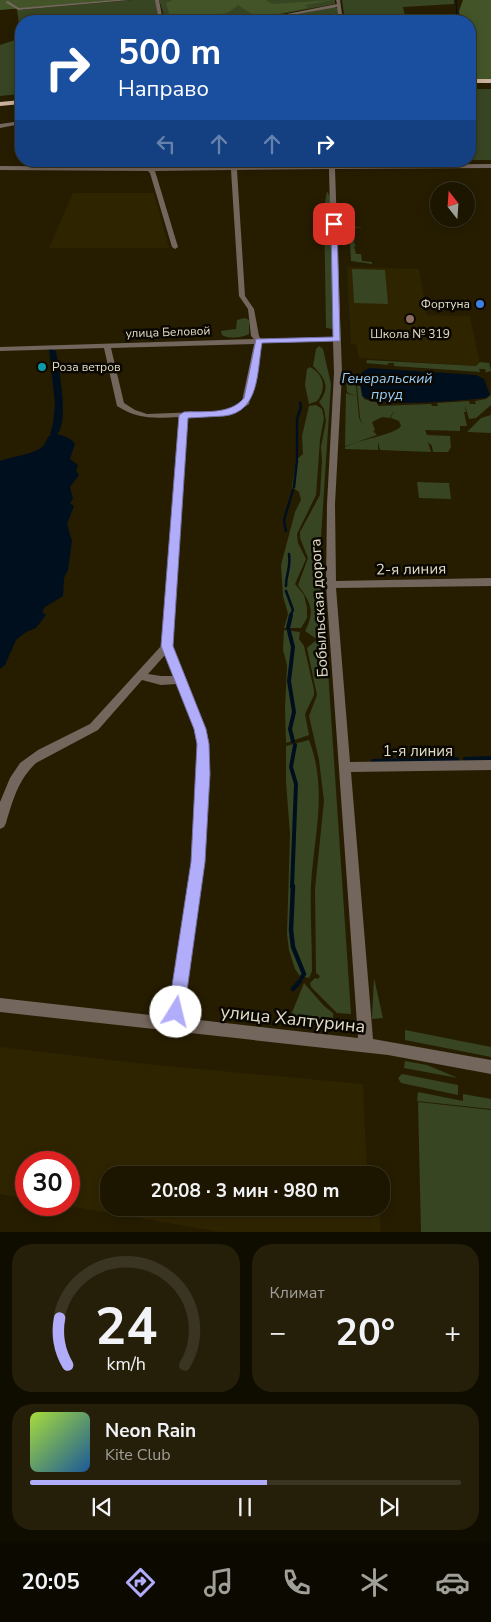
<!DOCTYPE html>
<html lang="ru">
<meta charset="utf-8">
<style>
body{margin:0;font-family:"Nunito Sans",sans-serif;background:#251f0a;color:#f1f3f6;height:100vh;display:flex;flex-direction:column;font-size:19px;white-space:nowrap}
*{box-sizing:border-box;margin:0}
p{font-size:16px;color:#a09f99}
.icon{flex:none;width:28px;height:28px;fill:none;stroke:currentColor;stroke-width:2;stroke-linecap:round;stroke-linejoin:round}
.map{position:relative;height:1232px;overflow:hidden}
.side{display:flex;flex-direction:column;gap:12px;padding:12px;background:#0f0c00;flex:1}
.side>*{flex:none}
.top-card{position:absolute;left:15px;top:15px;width:461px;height:152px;border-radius:20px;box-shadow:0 2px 8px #0003,0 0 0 1px #3a3522;background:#1a4fa0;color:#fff;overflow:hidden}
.needle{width:32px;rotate:343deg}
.tools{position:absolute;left:430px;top:182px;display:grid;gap:10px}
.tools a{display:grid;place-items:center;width:45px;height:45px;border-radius:50%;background:#1c1600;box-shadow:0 2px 8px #0003,0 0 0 1px #3a3522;font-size:25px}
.speed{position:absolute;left:15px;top:1151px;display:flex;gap:10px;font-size:25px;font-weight:700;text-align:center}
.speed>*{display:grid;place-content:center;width:65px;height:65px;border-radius:50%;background:#1c1600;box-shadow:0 2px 8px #0003,0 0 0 1px #3a3522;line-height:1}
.speed .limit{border:8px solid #d22;background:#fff;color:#111}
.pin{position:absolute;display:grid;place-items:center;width:42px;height:42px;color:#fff;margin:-21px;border-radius:10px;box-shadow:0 2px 8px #0006}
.me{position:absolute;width:55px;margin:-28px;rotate:9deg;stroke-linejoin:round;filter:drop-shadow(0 0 4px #0008)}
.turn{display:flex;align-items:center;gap:18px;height:105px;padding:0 20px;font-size:22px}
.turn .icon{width:65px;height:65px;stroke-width:2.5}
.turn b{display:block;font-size:35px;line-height:42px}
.lanes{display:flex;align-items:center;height:48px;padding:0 20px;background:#0003;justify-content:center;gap:25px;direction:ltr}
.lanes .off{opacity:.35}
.big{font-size:38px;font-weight:700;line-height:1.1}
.side .card{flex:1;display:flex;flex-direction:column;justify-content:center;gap:8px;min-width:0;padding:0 18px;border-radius:20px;background:#251f0a}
.side .dial{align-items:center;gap:0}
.dial svg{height:130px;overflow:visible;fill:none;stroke:#3a3522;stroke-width:7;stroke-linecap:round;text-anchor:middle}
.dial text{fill:#f1f3f6;stroke:none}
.song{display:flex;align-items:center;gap:15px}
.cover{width:60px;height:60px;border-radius:8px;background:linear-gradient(135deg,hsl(80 70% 55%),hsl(210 70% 35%))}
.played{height:5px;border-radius:2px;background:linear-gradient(90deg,#b1adfa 55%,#3a3522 55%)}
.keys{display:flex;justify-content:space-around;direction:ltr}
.heat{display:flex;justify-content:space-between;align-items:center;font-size:28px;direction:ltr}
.side .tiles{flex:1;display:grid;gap:12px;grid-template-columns:1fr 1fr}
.card:last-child{grid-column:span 2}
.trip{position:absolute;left:100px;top:1166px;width:290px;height:50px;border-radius:20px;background:#1c1600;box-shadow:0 2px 8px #0003,0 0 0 1px #3a3522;font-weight:700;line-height:50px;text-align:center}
.menu{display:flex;height:80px;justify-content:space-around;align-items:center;background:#0b0900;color:#a09f99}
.menu .icon{width:35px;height:35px}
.menu .on{color:#b1adfa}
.menu b{font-size:22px;color:#f1f3f6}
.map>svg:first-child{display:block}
.built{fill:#2f2400}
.green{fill:#374523}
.forest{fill:#435528}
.water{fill:#000f1e}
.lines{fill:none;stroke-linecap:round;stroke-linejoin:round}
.stream-far3{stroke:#000f1e;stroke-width:1}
.stream-far2{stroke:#000f1e;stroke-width:2.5}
.stream-far1{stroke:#000f1e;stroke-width:4}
.stream{stroke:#000f1e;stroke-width:4.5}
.canal{fill:#000f1e;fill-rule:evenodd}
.minor{fill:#73665d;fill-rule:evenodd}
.major{fill:#cbb09d;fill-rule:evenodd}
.route{fill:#b1adfa;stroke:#7370a2}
.shop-dot{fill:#3f7fe0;stroke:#0b0801;stroke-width:2}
.education-dot{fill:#8d6e63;stroke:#0b0801;stroke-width:2}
.culture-dot{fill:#0f9aa8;stroke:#0b0801;stroke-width:2}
.labels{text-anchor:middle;stroke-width:5;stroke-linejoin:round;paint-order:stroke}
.far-poi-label{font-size:12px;fill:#e2ddcb;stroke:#0b0801;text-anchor:end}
.far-street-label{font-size:12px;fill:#e2ddcb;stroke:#0b0801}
.far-water-label{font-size:14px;font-style:italic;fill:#99cef8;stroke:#0b0801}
.street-label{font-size:15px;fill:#e2ddcb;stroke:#0b0801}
.near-street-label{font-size:18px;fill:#e2ddcb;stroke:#0b0801}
</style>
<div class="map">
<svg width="491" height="1232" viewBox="0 0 491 1232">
<rect width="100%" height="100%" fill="#261d00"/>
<path class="built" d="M73 193H154L169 248H49Z
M347 267 419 269 427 315 470 316 480 364 476 366 445 364 359 358 356 344H351Z
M0 1047 146 1064 363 1084 367 1172 377 1175H109V1208H379L381 1232H221L63 1205H69V1162H26V1199L0 1194Z"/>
<path class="green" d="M133 0H156L159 21H21V94L0 96V45L21 38 17 10Z
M159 0H335V4L243 21H166Z
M342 0H454V4L403 7 406 21H345Z
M329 6 338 8 339 21H256Z
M470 89H491V160H470Z
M149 161H197L224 166H151Z
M327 191 330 197 333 329 326 328 324 208Z
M349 227H363L355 228 353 231 355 236 354 243 356 246H354L356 254H361L362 261 372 262V264L351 261Z
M352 269 385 270 388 304 354 303Z
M245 318 249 320V334C242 338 229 339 222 335L221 331 236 329 237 320Z
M319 346 323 349 331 384 321 537 326 639 315 638 305 631C316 610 310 602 298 585L308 558 300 538V532L320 495 322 461 321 447 326 421 324 409 319 402C331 387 325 378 313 366L316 349Z
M367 360 476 366 480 362 489 363 491 371 484 373 486 372 485 369H479L480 372 394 366V363H388V365L366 363Z
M310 367C324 374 327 389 317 401L309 404 305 385 307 369Z
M355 375 359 418 363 425 360 418 357 386H360L364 399 378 403V406L431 404 432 406H438L437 403 469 401 470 404H476L475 401 486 399 491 395V405L476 418 469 419 465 405 466 412H464L467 426H460V431L425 430 427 435 450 436 451 447 448 452H433L432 446 428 442 431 452 380 450 378 442V450L345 449V447C359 439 395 435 401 426L399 421 391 418 394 410 390 418 382 417 372 422 375 430 373 431 377 435 345 446 346 393 355 396 347 392 346 376Z
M316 405 322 409 324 418 320 440 316 495 297 534 298 543 306 559 295 584 304 595 307 608V618L301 628H284L288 614 283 596 281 565 295 512 301 500 299 492 292 487 296 460 303 454 302 436 309 406Z
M491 415V433L467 432 481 418Z
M417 482 449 483 451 499 419 498Z
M284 630 300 632 299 639 304 646 314 690V695L305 714 309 735 286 743 285 709 287 665 283 650Z
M315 641H326L351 1014 337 1013 311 987 310 983 315 978 318 979 320 976 316 973 315 889 324 801 319 760 309 716 317 695 307 648Z
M309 740C328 790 314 835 311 885 310 914 312 942 312 971L309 978 300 976 295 969 289 950 287 934 290 834 286 782V746Z
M374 978 383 1018 372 1019V1017Z
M304 983 324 1006 333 1013V1025L301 1022V1018L293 1017 292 1021 289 1020Z
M405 1030 491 1047V1057L405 1040Z
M405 1061 427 1065 458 1078 404 1068Z
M402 1074 458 1085V1095L401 1083 398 1078Z
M418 1092 463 1101V1094L491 1099V1109L417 1101Z
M418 1102 491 1110V1232H421Z"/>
<path class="forest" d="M0 0H120L0 10Z
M173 0H266L272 4 333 0 305 5 308 8 253 19 249 18 252 14 238 5 229 12 211 17 210 20 211 21H171L166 3Z
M463 0H491V79H470V21H461L459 11Z
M197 161H302C270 170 228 167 197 161Z"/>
<path class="water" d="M369 368 476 375 484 379 490 395 485 398C463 400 377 409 362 396L360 378 362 372Z
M52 434C60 434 71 437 75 444L70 459 78 465 76 470 79 475 70 487 73 499 70 503 74 506 67 524 72 541 68 570 64 578 63 596 45 607 42 612 46 615 36 628 26 632 16 640 5 665 0 669V461C10 457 36 454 43 446 47 442 46 437 52 434Z"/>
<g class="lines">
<path class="stream-far3" d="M456 0 457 21"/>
<path class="stream-far2" d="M297 458V419L301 407 300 403
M294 487 297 460
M286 531 284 520 293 490
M286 586C286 572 291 570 289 554
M286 591 293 610 290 616"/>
<path class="stream-far1" d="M288 628 291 615
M289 631 293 647 289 681 294 712 290 729 293 741
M465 759 491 758
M373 761 457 759
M292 887 296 784 291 767 295 745"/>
<path class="stream" d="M293 886 291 930 293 947 304 974 302 977
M293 989 300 981"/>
<path class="canal" d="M49 349H52L56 351C58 367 72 428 54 437L50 434 53 424 55 404Z"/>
<path class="minor" d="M114 0H130L18 10 5 2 8 1 19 8Z
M155 0H159L163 21H159Z
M336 0H340L343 21H339L337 7 258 21H251L337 4Z
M21 121V124L0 128V124Z
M142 161H148L151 167 491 164V168L335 169 342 373 335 504 336 581 491 578V586L336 588 350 762 491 760V770L351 772 373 1039 491 1060V1074L388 1055 0 1012V998L168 1017 192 862 197 774V744L194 729 177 684 161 685 142 680 98 730 36 763C18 780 13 800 6 823L4 827 0 829V802L10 778 20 763 38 750 90 724 162 645 180 417C155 418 139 420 117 406L104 348 0 351V347L254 339 251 336 248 309 239 296 231 170 155 171 178 247 175 249 172 247 150 173 148 171 0 170V166L144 167ZM329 169 333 337 261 339 259 336 254 309 245 296 237 170ZM333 341 334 373 327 504 326 585 358 1038 182 1018 204 862 209 774V744L206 729 172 646 188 417C210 416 231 418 249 404L261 343ZM254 344 242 401 234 407 224 411 147 414 135 410 124 403 111 348ZM165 655 174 676H161L148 674Z"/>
<path class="major" d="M470 79H491V83H470Z
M21 100V104L0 106V102Z"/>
</g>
<path class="route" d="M331 223 337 224 340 341 262 343C257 371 260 412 224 416 212 417 200 417 188 418L173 646 206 729 209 744 210 774 205 862 184 1012 182 1017 176 1019 171 1017 168 1012 191 862 197 744 194 729 161 646 179 415 184 412C204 411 230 415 244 398L256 339 333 337Z"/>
<circle class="shop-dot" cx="480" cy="304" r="5"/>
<circle class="education-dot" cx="410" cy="319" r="5"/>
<circle class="culture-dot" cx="42" cy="367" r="5"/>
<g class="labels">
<g class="far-poi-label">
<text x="470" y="308">Фортуна</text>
<text x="410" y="338" text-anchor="middle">Школа № 319</text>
<text x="52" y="371" text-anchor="start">Роза ветров</text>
</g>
<g class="far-street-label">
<text transform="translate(168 332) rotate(-2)" y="4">улица Беловой</text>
</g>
<g class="far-water-label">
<text x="387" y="383">Генеральский<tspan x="387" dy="16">пруд</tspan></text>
</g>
<g class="street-label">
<text transform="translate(411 569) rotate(-1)" y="5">2-я линия</text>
<text transform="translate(319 608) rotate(-93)" y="5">Бобыльская дорога</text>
<text x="418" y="756">1-я линия</text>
</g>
<g class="near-street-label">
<text transform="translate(293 1019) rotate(6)" y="6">улица Халтурина</text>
</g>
</g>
</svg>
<div class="tools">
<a><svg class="needle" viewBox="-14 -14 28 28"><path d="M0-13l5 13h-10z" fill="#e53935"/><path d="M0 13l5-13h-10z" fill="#a09f99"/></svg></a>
</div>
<div class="speed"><div class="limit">30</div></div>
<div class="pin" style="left:334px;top:224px;background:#d93025"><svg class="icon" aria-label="arrive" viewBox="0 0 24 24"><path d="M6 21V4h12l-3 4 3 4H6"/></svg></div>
<svg class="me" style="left:176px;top:1012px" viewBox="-20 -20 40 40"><circle r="19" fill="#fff"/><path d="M0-13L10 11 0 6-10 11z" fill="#b1adfa"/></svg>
<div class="trip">20:08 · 3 мин · 980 m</div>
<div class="top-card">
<div class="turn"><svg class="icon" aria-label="right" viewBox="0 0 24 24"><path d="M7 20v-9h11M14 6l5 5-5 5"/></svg><div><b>500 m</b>Направо</div></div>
<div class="lanes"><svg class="icon off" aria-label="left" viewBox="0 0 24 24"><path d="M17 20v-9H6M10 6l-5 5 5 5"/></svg><svg class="icon off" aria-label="ahead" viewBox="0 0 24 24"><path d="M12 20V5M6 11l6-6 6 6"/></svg><svg class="icon off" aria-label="ahead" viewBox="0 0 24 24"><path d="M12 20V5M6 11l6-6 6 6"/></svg><svg class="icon" aria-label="right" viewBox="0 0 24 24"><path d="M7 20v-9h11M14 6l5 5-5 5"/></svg></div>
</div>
</div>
<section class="side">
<div class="tiles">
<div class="card dial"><svg viewBox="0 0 100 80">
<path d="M14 69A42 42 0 1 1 86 69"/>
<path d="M14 69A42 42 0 0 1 9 40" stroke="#b1adfa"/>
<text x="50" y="56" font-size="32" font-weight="700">24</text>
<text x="50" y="72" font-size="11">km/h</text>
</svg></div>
<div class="card"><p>Климат</p>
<div class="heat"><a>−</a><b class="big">20°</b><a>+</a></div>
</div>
<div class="card">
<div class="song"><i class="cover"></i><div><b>Neon Rain</b><p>Kite Club</p></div></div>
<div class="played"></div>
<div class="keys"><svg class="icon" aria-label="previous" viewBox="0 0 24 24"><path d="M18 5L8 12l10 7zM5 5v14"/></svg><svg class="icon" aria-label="pause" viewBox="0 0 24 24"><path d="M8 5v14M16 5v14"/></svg><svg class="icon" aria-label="next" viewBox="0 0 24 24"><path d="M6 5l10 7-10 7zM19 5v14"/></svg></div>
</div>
</div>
</section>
<nav class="menu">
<b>20:05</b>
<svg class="icon on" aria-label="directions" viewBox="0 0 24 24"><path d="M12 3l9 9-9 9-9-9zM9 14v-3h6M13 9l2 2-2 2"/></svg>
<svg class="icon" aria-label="music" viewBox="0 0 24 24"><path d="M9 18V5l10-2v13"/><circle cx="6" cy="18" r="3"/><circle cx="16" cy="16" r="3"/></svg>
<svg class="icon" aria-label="phone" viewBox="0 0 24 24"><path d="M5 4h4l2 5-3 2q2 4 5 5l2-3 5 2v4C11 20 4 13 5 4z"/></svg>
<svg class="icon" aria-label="climate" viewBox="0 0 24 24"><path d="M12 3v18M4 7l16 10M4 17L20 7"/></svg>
<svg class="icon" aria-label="car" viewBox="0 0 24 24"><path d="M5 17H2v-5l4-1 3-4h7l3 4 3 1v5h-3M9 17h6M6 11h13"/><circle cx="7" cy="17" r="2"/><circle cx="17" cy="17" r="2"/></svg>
</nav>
